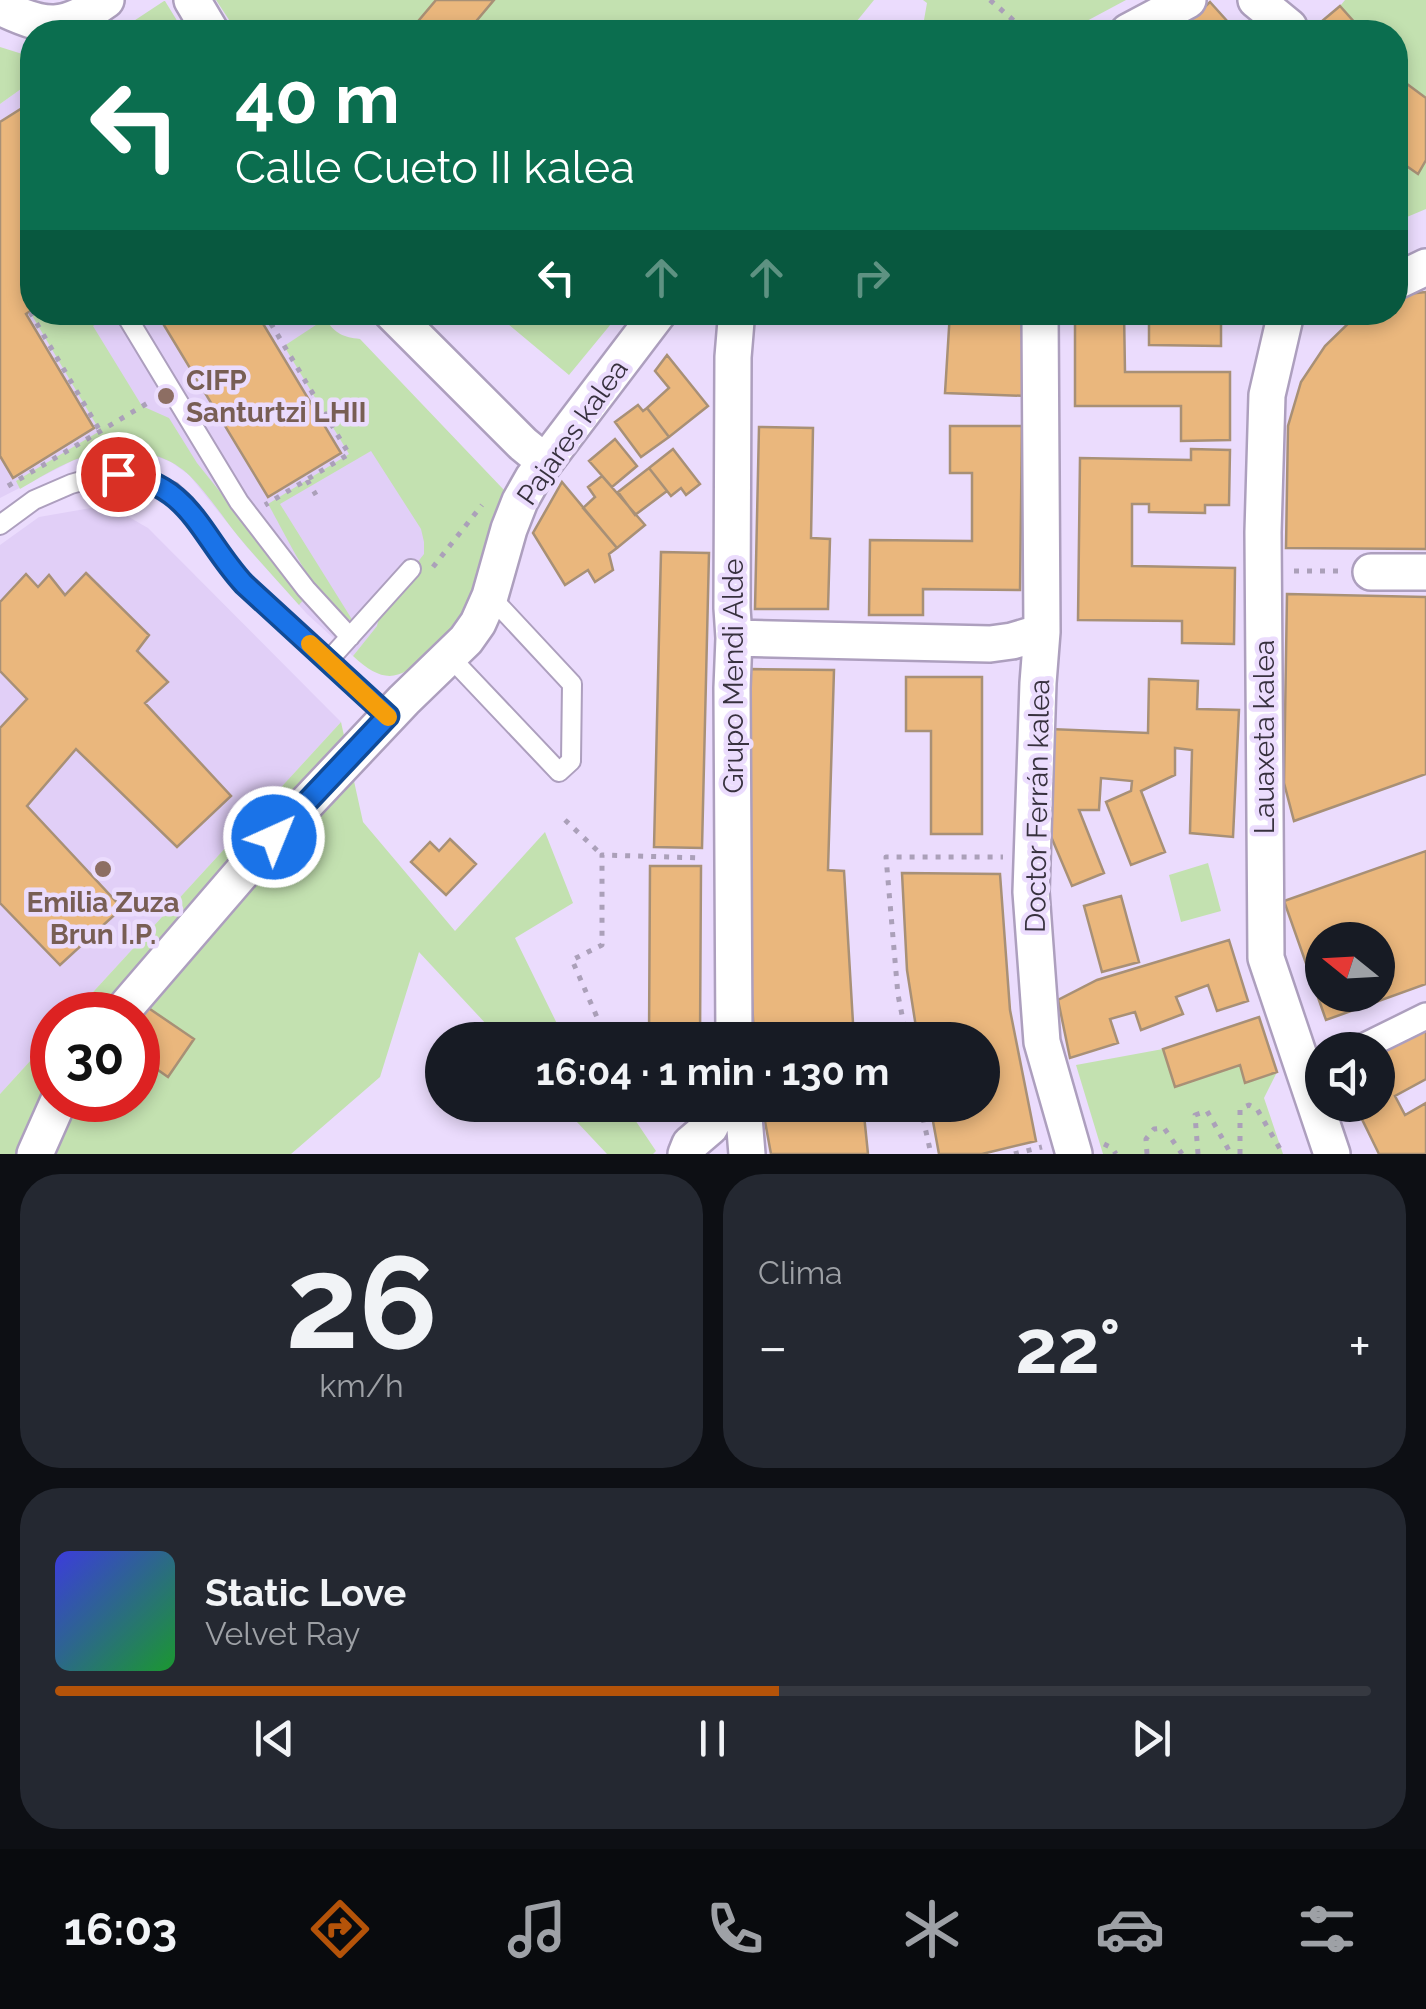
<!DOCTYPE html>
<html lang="es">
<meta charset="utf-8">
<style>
body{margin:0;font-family:Raleway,sans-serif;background:#242831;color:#f1f3f6;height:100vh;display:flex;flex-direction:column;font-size:38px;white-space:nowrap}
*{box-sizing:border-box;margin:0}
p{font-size:32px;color:#9ea1a6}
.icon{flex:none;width:55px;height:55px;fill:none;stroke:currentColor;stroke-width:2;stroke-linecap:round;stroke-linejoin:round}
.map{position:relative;height:1154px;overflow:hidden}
.panel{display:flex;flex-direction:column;gap:20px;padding:20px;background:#0d0f14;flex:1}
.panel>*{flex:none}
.guide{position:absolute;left:20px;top:20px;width:1388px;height:305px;border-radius:40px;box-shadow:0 5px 15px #0003;background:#0b6e4f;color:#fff;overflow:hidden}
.needle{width:65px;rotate:288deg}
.fabs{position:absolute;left:1305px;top:922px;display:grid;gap:20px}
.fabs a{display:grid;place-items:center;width:90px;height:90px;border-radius:50%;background:#171b24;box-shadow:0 5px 15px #0003;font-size:50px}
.speed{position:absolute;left:30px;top:992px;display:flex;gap:20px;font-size:50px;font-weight:700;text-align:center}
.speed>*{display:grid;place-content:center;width:130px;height:130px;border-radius:50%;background:#171b24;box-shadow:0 5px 15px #0003;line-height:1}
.speed .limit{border:15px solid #d22;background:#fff;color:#111}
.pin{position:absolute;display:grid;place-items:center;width:85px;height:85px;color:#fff;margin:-42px;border:5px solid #fff;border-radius:50%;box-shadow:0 2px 10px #0007}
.me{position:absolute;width:110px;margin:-55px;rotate:44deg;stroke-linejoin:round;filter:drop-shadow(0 0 8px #0008)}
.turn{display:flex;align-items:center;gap:35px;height:210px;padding:0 50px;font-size:45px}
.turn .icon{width:130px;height:130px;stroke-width:2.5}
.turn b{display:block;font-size:70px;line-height:85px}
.lanes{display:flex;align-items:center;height:95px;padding:0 50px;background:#0003;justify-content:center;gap:50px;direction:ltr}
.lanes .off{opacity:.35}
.big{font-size:75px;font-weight:700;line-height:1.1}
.panel .card{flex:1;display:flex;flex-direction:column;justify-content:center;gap:15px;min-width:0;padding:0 35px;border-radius:40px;background:#242831}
.panel .dial{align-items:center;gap:0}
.dial b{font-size:130px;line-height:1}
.song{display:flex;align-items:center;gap:30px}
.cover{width:120px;height:120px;border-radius:15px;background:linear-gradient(135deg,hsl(240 70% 55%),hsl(130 70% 35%))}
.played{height:10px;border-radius:5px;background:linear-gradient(90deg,#b45309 55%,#363941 55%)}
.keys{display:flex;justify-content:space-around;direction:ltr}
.heat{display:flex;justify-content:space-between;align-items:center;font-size:55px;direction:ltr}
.panel .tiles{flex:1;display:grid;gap:20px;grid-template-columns:1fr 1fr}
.card:last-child{grid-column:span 2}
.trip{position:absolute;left:425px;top:1022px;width:575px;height:100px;border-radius:50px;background:#171b24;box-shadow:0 5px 15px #0003;font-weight:700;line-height:100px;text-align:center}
.tabs{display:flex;height:160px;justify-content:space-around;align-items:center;background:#090b0e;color:#9ea1a6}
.tabs .icon{width:70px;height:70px}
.tabs .on{color:#b45309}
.tabs b{font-size:45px;color:#f1f3f6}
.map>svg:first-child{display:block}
.built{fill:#e1cff7}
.green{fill:#c3e1b0}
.building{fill:#eab77d;stroke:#a89076;stroke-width:2.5;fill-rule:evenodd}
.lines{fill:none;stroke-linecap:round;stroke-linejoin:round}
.service-casing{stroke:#ad9fbe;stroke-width:22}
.pedestrian-casing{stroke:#ad9fbe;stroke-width:30}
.minor-casing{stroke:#ad9fbe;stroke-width:40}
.path{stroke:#aba0b9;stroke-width:5;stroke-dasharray:5 8;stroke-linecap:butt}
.service{stroke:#fff;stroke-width:18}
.pedestrian{stroke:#fff;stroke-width:25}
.minor{stroke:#fff;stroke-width:35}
.route-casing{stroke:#114b97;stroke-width:25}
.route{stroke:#1a73e8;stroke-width:18}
.slow{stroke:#f59e0b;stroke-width:18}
.education-dot{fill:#8d6e63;stroke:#ebdcfd;stroke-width:4}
.labels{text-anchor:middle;stroke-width:9;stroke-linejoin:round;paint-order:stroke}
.education-label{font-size:28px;font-weight:bold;fill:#785e54;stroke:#ebdcfd;text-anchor:start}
.street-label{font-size:28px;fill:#37313e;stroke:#ebdcfd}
</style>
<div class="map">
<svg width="1426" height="1154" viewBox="0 0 1426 1154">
<rect width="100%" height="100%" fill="#ebdcfd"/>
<path class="built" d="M32 81V312L336 313 291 342 453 532 353 656 307 614 246 546 189 475 171 462 148 453 125 451 101 453 74 460 0 498V104Z
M108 505 148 528 341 722 72 1015H52V1037L0 1094V545L39 517Z"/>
<path class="green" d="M216 0H874L848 32H237Z
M923 0H1126L1083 23 1046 20 1016 32H910L924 20 927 3Z
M1345 0H1426V209L1395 222V32H1361L1340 6Z
M165 1 184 32H117L164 1Z
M0 47 32 57V107L21 89 0 104Z
M32 310V312L112 313 93 326 142 406 169 418 197 463 305 598 299 605C279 582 257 559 238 536 222 516 207 493 190 476 160 446 111 446 74 460 55 468 37 479 20 489L16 481 100 431 30 312Z
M495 313H620L569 375Z
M325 319C336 334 343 337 360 339L504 490C490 529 478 598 453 628 445 638 435 647 426 656 398 682 382 683 353 656L377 626 381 609 424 554V542L421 529 371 451 280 504 353 621C321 612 285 533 268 504L349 454 284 346Z
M341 722 363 822 455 931 545 832 573 903 515 938 565 1040H501L419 952 380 1077 291 1154H0V1094L52 1037V1100H138V1015H72Z
M1208 863 1221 911 1181 922 1169 875Z
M1163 1049 1175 1087 1240 1065 1246 1083 1277 1072 1264 1098 1283 1154H1103L1076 1065Z
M561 1105H625L656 1151 653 1154H607Z"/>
<path class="building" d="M436 0H494L467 32H409Z
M1210 2 1237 32H1177Z
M1340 6 1356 24 1348 32H1309Z
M1403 81 1426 98V160L1418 174 1395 158V92Z
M30 103 32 107V310L26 314 94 428 13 478 0 456V122Z
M1426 292V549L1286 548 1288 426 1301 382 1325 346 1360 312H1395V299L1407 294Z
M156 312H256L341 453 268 497Z
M950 312H1030L1027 396 945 393Z
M1075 312H1124L1125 372H1230V440L1181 441V406H1075Z
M1149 312H1221V346L1149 345Z
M667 355 708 406 669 437 647 408 669 388 655 371Z
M638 405 643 411 647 408 669 437 641 457 615 422Z
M950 426H1022L1020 590 923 589V615H869L870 540 972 541V473H950Z
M759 427 813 428 811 538 830 539 828 609H755Z
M615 439 637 466 612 487 589 461Z
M673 449 700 484 686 495 681 488 671 496 649 468Z
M1191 449 1230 450 1229 505H1205V513L1149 512V504H1132V566L1235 568 1234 644 1182 643V621L1078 620 1080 458 1191 460Z
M649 468 667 491 635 515 618 492Z
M602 476 645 525 617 548 583 508 595 497 588 487Z
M562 482 617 548 609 554 613 570 595 582 588 570 565 585 533 533Z
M661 552 709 553 702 848 654 847Z
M86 573 149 635 137 651 168 682 145 703 231 796 177 847 76 749 27 806 122 908 60 965 0 903V728L27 699 0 671V602L26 574 38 587 49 575 65 595Z
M1287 594 1426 597V774L1294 821 1284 783Z
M750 669 834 670 828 870 844 871 854 1040H754L749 938Z
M906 677H982V834H931V731H906Z
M1149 679 1198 681 1197 709 1239 710 1233 837 1190 833 1192 750 1175 748V775L1141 791 1165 852 1131 865 1106 802 1131 791 1132 781 1101 778 1099 810H1079L1104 873 1072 886 1044 820 1050 729 1148 733Z
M450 839 476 864 446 895 411 862 430 842 439 851Z
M1426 851V984L1326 1020 1284 901ZM1322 940H1378V995H1322Z
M650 866H701L700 1040H649Z
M902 873 1000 874 1010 1010 1036 1141 982 1154H939L930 1105H982V1040H918L907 970Z
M1121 896 1139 962 1102 972 1084 906Z
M1229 940 1248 1001 1217 1011 1208 985 1176 997 1183 1014 1141 1030 1135 1012 1110 1019 1118 1043 1070 1058 1058 1000 1097 980Z
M144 1005 194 1039 168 1077 138 1056V1015Z
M1259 1017 1277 1072 1245 1083 1240 1065 1175 1087 1163 1049Z
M1426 1026V1079L1395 1096 1405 1115 1426 1103V1154H1379L1355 1105H1378V1054Z
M762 1105H863L868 1154H771Z"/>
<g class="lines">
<defs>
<path id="service" d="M124 312 239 502 306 589 350 637
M0 525 34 500 71 484 92 478 118 474 138 476 172 492 185 504 228 566 244 583 389 716
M450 657 559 772 571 761 572 684 490 596
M328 661 411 569"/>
<path id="pedestrian" d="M1357 1050 1426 1016"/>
<path id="minor" d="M192 0 211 32
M1256 0 1289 27
M0 7C46 29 64 30 106 0
M1128 32 1188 0
M1395 282 1426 267
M391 312 523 444 545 462
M732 312 736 321 733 357 732 608 734 638 732 688 734 1040
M1040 312 1042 632 1038 683 1031 892 1042 1042 1074 1154
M1286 313 1267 395 1263 532 1266 958 1332 1154
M1371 572H1426
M734 638 990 644 1012 641 1042 632
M119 1015 251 862 404 700 466 640 478 623 490 596 509 529 520 501 533 478 659 312
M743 1105 747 1154
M35 1154 59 1100
M686 1154 690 1144 710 1127 720 1105"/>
</defs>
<use href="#service" class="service-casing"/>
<use href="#pedestrian" class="pedestrian-casing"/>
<use href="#minor" class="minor-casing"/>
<path class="path" d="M990 0 1027 32
M1395 232 1401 246
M30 312 100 431
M264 312 349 454 265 505
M307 480 316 495
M8 486 151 401
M433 567 482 505
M1294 571H1343
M565 820 602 855
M607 1040 572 960 602 945V855L703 858
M907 1040 898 995 886 857H1003
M650 1105 666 1124
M920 1105 931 1154
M1104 1144 1112 1148 1116 1154
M1014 1154 1042 1147
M1147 1154 1146 1139 1154 1129 1164 1128 1182 1154
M1198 1154 1195 1115 1207 1111 1231 1154
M1240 1154V1109L1249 1105 1257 1109 1283 1154"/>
<use href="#service" class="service"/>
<use href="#pedestrian" class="pedestrian"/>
<use href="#minor" class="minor"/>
</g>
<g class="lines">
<defs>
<path id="route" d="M118 474C191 483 200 536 244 584L388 716 274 837"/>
</defs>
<use href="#route" class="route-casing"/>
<use href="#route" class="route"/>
<path class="slow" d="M310 644 388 717"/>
</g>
<g class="education-dot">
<circle cx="166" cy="396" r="10"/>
<circle cx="103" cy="869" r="10"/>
</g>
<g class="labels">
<g class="education-label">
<text x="186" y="390">CIFP<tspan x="186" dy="32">Santurtzi LHII</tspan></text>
<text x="103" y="912" text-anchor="middle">Emilia Zuza<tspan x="103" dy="32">Brun I.P.</tspan></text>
</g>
<g class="street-label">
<text transform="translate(572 432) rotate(-55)" y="10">Pajares kalea</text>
<text transform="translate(733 676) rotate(-90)" y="10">Grupo Mendi Alde</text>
<text transform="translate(1264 737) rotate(-90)" y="10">Lauaxeta kalea</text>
<text transform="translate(1037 806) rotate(-89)" y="10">Doctor Ferrán kalea</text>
</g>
</g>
</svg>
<div class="fabs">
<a><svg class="needle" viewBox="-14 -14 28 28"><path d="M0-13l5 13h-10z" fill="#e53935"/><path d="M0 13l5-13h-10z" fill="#9ea1a6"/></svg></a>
<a><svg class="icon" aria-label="sound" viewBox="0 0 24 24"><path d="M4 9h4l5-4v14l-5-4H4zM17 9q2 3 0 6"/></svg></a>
</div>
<div class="speed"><div class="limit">30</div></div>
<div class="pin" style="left:118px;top:474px;background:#d93025"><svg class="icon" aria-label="arrive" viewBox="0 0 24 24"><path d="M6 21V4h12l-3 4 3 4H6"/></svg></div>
<svg class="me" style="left:274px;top:837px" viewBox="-20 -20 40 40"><circle r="17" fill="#1a73e8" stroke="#fff" stroke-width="3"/><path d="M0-11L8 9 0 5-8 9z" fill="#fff"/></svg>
<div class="trip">16:04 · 1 min · 130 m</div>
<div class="guide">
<div class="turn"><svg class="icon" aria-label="left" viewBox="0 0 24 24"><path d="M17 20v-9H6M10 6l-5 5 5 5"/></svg><div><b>40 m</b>Calle Cueto II kalea</div></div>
<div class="lanes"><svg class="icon" aria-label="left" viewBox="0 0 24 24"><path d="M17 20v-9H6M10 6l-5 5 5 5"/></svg><svg class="icon off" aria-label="ahead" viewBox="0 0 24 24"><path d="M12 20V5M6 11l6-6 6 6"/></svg><svg class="icon off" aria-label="ahead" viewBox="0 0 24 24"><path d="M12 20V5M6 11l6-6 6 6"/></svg><svg class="icon off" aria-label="right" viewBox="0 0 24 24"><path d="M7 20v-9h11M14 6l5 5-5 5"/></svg></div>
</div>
</div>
<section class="panel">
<div class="tiles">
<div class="card dial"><b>26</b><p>km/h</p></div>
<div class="card"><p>Clima</p>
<div class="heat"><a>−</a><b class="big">22°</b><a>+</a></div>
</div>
<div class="card">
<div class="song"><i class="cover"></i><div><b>Static Love</b><p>Velvet Ray</p></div></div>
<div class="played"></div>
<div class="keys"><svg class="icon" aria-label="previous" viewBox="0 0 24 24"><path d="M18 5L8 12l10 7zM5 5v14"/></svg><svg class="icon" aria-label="pause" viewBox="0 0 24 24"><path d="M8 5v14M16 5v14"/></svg><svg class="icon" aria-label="next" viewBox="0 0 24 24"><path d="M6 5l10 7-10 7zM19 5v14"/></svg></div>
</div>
</div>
</section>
<nav class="tabs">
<b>16:03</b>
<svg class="icon on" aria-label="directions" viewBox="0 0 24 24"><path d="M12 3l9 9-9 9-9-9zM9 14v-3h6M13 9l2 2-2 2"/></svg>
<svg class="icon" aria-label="music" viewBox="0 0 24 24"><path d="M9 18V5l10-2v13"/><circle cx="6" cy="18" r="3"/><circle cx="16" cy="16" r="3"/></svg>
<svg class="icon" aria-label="phone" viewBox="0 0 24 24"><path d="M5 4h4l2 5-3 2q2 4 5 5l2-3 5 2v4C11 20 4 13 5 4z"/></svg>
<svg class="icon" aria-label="climate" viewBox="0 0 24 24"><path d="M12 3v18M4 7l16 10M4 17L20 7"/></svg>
<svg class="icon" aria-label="car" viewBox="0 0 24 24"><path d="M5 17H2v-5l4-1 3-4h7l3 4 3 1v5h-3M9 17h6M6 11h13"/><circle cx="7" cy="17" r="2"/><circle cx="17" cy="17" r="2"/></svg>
<svg class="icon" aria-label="filters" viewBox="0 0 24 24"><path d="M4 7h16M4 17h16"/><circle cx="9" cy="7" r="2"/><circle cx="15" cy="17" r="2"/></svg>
</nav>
